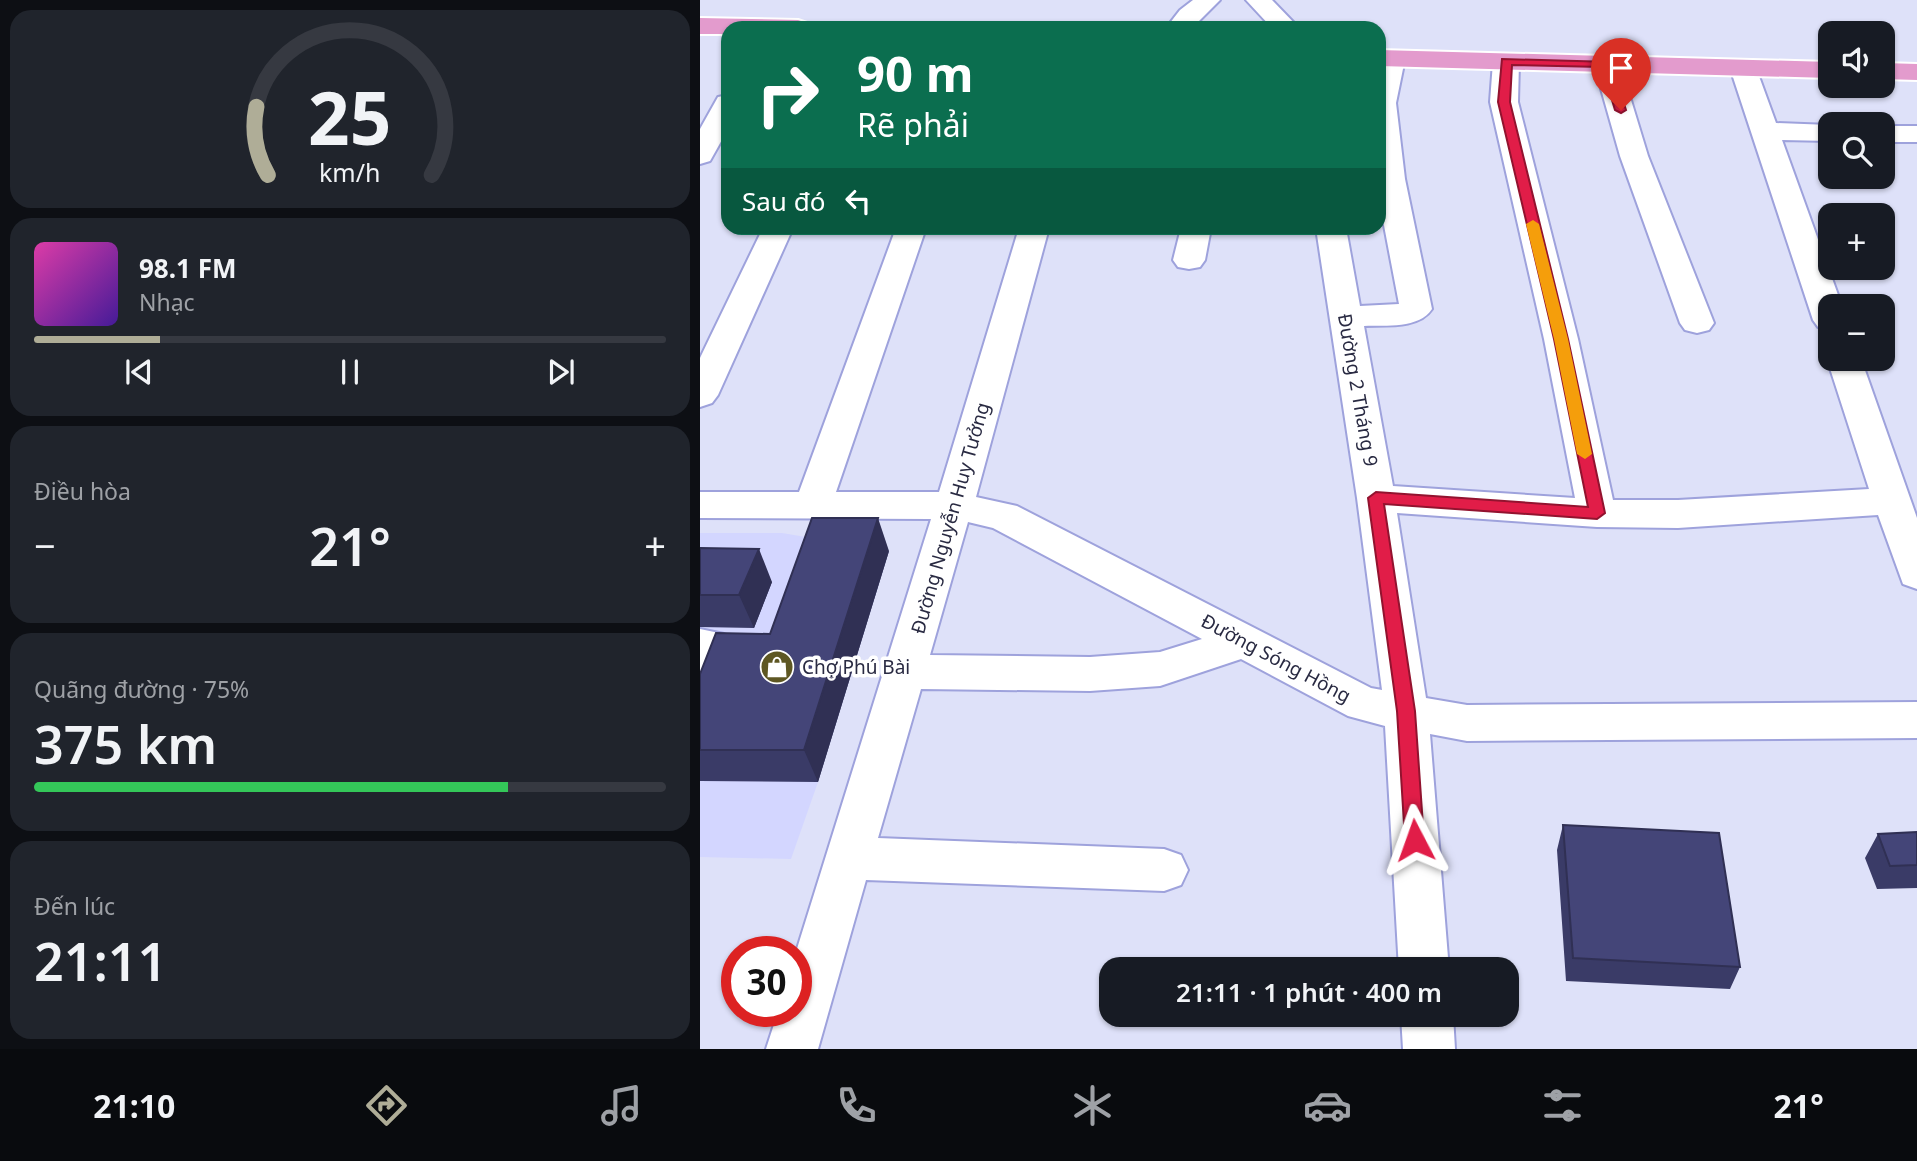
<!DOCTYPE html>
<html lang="vi">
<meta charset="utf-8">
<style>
body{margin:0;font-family:"Noto Sans",sans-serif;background:#20242c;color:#f1f3f6;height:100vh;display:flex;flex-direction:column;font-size:26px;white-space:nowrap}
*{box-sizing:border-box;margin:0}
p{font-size:23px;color:#9ea1a6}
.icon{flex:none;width:38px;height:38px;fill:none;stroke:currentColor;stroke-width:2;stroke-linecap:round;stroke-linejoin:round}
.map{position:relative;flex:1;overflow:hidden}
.details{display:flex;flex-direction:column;gap:10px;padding:10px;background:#0d0f14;width:700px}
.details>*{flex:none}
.guide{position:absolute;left:21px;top:21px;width:665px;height:214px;border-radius:21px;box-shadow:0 2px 5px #0004;background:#0b6e4f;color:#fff;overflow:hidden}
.buttons{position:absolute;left:1118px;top:21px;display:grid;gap:14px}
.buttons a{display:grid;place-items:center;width:77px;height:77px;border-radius:14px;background:#171b24;box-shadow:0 2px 5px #0004;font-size:35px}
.speed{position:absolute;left:21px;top:936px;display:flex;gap:14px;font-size:35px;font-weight:700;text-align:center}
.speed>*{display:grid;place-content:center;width:91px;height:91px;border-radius:50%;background:#171b24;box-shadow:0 2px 5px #0004;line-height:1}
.speed .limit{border:10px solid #d22;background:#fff;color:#111}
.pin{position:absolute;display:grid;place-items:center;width:60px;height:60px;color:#fff;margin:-72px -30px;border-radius:50% 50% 50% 0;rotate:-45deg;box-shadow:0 0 7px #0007}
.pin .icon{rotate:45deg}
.me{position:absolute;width:77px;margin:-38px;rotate:356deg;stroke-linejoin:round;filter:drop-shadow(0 0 5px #0008)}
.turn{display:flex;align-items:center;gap:24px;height:147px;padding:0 21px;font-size:32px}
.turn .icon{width:91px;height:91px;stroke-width:2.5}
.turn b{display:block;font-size:49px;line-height:60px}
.then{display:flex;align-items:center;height:66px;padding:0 21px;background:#0003;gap:14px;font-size:26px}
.big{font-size:52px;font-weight:600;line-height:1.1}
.details .card{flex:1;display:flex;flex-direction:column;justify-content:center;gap:10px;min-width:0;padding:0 24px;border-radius:21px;background:#20242c}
.details .dial{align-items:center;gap:0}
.dial svg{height:182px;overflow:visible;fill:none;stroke:#363941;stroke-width:7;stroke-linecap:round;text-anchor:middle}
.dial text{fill:#f1f3f6;stroke:none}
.song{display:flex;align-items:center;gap:21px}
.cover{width:84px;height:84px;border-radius:10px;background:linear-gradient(135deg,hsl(320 70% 55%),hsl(260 70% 35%))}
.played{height:7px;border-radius:4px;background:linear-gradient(90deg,#afad97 20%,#363941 20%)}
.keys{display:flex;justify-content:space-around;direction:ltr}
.heat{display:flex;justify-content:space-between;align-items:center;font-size:38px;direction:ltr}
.charge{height:10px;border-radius:5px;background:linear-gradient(90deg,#34c759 75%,#363941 0)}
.trip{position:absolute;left:399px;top:957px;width:420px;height:70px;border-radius:21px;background:#171b24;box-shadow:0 2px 5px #0004;font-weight:600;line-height:70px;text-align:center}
.dock{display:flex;height:112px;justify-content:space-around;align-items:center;background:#090b0e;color:#9ea1a6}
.dock .icon{width:49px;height:49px}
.dock .active{color:#afad97}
.dock b{font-size:32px;color:#f1f3f6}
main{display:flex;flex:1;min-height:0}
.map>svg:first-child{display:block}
.built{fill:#d3d6ff}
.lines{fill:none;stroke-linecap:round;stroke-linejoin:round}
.minor-casing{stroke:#9ea2dc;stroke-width:4}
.major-casing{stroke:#fff;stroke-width:4}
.minor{fill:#fff;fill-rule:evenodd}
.major{fill:#e39bcd;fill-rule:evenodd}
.wall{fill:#3a3b67}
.shaded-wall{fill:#303054}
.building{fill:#444578;stroke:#303054;stroke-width:2}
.route{fill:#e11d48;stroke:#92132f;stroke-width:2}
.slow{fill:#f59e0b}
.labels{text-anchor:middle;stroke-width:7;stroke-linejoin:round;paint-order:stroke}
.street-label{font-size:19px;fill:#292a42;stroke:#fff}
.poi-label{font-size:19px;fill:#292a42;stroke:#fff;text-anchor:start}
</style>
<main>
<section class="details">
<div class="card dial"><svg viewBox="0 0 100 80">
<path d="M14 69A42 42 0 1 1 86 69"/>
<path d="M14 69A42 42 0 0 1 9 39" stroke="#afad97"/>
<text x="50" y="56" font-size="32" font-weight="700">25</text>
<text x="50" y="72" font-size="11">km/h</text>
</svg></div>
<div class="card">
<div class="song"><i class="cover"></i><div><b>98.1 FM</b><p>Nhạc</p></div></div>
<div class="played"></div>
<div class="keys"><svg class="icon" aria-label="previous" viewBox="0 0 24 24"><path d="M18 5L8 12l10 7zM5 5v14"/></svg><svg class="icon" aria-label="pause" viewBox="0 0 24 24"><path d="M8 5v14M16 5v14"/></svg><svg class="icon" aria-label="next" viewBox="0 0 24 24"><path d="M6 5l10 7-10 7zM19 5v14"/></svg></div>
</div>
<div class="card"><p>Điều hòa</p>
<div class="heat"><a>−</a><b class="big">21°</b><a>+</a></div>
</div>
<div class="card"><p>Quãng đường · 75%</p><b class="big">375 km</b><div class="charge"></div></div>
<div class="card"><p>Đến lúc</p><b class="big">21:11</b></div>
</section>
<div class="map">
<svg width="1217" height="1049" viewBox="0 0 1217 1049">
<rect width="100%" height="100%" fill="#dee1f9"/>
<path class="built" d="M0 533H82L189 551 118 782 91 859 0 857Z"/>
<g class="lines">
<defs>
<path id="minor" d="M493 0H520L492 28H466L480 10Z
M546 0H572L599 28H572Z
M692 51 701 53 705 59 696 103 705 179 732 309C719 329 686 325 664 326L693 486 875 498 844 339 790 102 793 62 797 56 806 54 815 56 819 62 818 102 878 339 913 500H978L1169 489 1127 359 1130 354V359H1161L1217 518V589L1203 584 1178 515 978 528 897 527 697 513 726 698 767 705 1217 702V738L767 741 730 734 749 970H699L685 726 648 716 541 659 460 686 390 691 221 689 178 838 464 849 481 855 488 870 481 885 464 891 166 880 118 1049H66L78 1012H96V952L231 519 0 518V492H99L196 228H226L136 492H239L319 228H349L276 497 317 506 671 688 682 690 657 498 616 228H646L660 306 699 304 679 199V59L683 53ZM268 522 293 528 502 639 460 652 390 657 230 655Z
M907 56 916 58 920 64 948 156 1014 323 1009 330 997 333 985 330 980 323 920 156 894 64 898 58Z
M1043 60 1052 62 1056 68 1076 123 1130 125V141L1082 140 1142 306H1130V330L1118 327 1113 320 1030 68 1034 62Z
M28 95V129L10 161 0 164V129L18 97Z
M1183 126H1217V142H1183Z
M63 228H93L18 395 12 403 0 407V358Z
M481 228H511L505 260 500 267 489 269 478 267 473 260Z
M0 629 24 634 30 645 21 681 15 693 0 698Z
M701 1015H753L755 1049H703Z"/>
<path id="major" d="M0 18 98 20 107 23 111 28H28V34H0Z
M679 50 1130 62V78L679 66Z
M1183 63 1217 64V80L1183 79Z"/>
</defs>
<use href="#minor" class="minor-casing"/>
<use href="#major" class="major-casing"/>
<use href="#minor" class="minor"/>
<use href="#major" class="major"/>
</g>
<path class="wall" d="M0 548 72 582 54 628 0 627Z
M189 551 118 782 0 781V674L70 634Z
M863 825 1040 967 1030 989 866 981 857 850Z
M1217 832V888L1177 889 1165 858 1178 834Z"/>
<path class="shaded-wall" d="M178 518 189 551 118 782 104 750Z
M59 549 72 582 54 628 39 595Z"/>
<path class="building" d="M112 518H178L104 750H0V674L16 633 70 634Z
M0 548 59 549 39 595H0Z
M863 825 1019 833 1040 967 873 958Z
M1217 832V865L1190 866 1178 834Z"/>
<path class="route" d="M802 59 911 62 926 110 921 113 915 110 902 67 812 65 810 102 868 339 905 513 897 519 684 504 715 711 724 840 722 846 715 849 708 846 705 840 697 711 668 498 676 492 888 507 854 339 798 102Z"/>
<path class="slow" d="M833 220 839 224 868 339 892 454 885 459 877 454 854 339 826 224Z"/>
<defs>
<symbol id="shop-disc" viewBox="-11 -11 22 22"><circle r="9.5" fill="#5e5723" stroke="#fff"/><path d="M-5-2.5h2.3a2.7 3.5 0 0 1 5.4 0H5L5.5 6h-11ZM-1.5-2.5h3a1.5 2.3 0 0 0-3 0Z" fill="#fff"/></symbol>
</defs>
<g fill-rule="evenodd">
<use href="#shop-disc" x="58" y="648" width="38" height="38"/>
</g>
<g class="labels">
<g class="street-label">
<text transform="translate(658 390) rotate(80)" y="7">Đường 2 Tháng 9</text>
<text transform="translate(250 518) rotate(-74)" y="7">Đường Nguyễn Huy Tưởng</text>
<text transform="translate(576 658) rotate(28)" y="7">Đường Sóng Hồng</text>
</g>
<g class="poi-label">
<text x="102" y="674">Chợ Phú Bài</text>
</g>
</g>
</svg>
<div class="buttons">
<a><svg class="icon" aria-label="sound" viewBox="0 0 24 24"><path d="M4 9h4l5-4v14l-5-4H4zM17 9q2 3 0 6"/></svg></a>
<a><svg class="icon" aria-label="search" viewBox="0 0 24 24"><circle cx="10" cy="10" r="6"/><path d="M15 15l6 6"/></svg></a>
<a>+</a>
<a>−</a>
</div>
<div class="speed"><div class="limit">30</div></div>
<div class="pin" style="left:921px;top:110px;background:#d93025"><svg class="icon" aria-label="arrive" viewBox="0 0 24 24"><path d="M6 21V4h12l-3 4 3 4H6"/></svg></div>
<svg class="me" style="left:715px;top:840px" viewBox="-20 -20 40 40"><path d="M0-17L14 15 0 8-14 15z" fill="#e11d48" stroke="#fff" stroke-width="4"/></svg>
<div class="trip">21:11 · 1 phút · 400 m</div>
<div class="guide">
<div class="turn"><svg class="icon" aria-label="right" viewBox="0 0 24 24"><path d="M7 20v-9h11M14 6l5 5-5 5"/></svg><div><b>90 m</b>Rẽ phải</div></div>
<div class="then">Sau đó<svg class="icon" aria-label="left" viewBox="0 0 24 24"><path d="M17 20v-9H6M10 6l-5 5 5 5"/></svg></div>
</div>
</div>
</main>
<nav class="dock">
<b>21:10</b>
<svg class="icon active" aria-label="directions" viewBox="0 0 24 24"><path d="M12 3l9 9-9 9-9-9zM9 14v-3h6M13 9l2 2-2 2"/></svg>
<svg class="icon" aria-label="music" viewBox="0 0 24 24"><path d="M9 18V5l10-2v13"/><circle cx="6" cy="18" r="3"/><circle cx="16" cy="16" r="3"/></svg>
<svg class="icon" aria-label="phone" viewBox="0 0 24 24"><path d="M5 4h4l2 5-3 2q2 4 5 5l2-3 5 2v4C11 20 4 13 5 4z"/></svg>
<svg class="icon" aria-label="climate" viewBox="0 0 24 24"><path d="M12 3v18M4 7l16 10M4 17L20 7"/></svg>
<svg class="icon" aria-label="car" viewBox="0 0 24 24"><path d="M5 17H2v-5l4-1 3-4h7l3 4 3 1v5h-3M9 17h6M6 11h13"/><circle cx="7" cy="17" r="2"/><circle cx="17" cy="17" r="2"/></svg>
<svg class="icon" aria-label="filters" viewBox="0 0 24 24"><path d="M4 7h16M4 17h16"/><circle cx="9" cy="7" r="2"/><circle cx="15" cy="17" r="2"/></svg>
<b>21°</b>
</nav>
